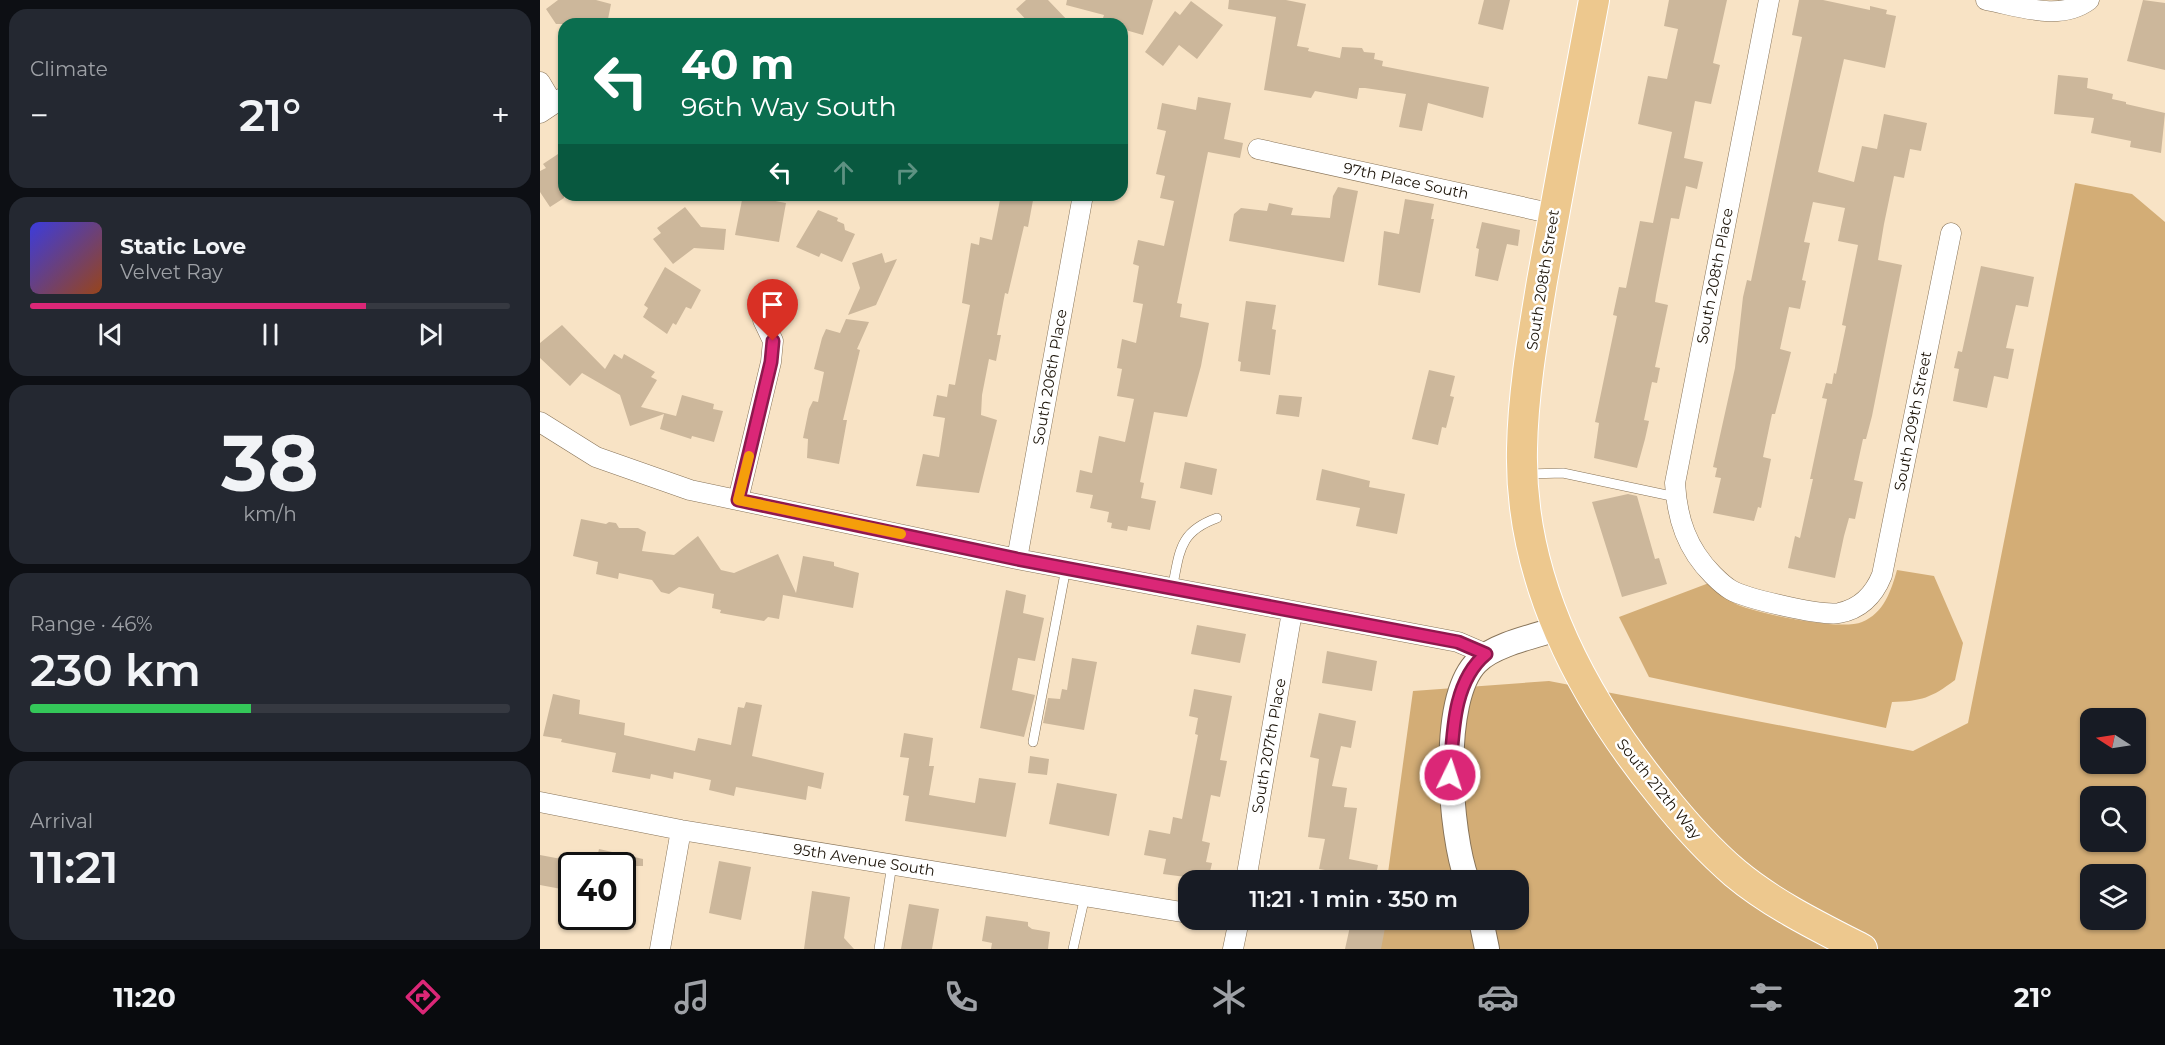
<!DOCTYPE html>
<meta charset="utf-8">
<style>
body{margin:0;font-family:Montserrat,sans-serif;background:#242831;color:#f1f3f6;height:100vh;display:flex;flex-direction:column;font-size:22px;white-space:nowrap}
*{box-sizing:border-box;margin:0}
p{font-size:20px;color:#9ea1a6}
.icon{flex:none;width:33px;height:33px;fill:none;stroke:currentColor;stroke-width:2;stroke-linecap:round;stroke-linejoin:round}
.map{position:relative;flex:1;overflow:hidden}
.panel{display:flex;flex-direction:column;gap:9px;padding:9px;background:#0d0f14;width:540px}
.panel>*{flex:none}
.top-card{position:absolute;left:18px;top:18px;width:570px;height:183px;border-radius:18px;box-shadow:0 2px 4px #0004;background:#0b6e4f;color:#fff;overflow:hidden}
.needle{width:39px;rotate:282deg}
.controls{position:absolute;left:1540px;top:708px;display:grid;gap:12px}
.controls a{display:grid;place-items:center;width:66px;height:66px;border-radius:12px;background:#171b24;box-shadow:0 2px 4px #0004;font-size:30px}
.speed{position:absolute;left:18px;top:852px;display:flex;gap:12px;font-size:30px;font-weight:700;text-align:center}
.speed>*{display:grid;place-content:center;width:78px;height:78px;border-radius:50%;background:#171b24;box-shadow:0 2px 4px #0004;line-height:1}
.speed .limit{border:3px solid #111;border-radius:9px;background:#fff;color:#111}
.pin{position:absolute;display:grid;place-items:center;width:51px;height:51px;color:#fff;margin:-62px -26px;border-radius:50% 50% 50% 0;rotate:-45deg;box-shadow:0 0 6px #0007}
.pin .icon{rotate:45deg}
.me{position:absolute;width:66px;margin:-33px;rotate:4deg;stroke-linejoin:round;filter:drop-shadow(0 0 4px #0008)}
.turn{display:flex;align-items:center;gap:21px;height:126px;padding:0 24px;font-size:27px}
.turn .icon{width:78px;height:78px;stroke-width:2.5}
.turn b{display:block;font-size:42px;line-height:51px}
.lanes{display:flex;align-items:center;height:57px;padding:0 24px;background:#0003;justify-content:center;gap:30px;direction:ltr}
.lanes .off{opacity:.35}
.big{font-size:45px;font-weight:600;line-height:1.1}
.panel .card{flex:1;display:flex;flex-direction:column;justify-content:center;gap:9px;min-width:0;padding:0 21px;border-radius:18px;background:#242831}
.panel .dial{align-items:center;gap:0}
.dial b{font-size:78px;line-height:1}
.song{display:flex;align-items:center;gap:18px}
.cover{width:72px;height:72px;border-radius:9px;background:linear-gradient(135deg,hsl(240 70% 55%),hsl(20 70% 35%))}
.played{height:6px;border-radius:3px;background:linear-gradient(90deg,#db2777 70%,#363941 70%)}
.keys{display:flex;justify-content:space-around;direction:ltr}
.heat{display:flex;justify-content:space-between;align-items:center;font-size:33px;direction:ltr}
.charge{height:9px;border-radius:4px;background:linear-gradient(90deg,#34c759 46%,#363941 0)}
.trip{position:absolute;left:638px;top:870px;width:351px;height:60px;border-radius:18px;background:#171b24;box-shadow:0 2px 4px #0004;font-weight:600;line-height:60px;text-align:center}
.dock{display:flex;height:96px;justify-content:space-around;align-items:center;background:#090b0e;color:#9ea1a6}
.dock .icon{width:42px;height:42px}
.dock .current{color:#db2777}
.dock b{font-size:27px;color:#f1f3f6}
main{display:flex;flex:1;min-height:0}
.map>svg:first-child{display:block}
.green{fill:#d3ad76;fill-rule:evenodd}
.building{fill:#ccb79b}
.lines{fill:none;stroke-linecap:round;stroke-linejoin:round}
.service-casing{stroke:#877358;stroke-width:10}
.minor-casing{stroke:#877358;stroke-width:21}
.tertiary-casing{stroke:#877358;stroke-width:26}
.primary-casing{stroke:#fff;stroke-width:32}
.service{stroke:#fff;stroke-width:9}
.minor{stroke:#fff;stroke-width:20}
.tertiary{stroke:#fff;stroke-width:24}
.primary{stroke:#edc88e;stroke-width:30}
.route-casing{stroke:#8e194d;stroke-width:15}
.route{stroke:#db2777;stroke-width:10}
.slow{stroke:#f59e0b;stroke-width:10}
.labels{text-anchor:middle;stroke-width:5;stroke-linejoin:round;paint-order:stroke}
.street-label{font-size:15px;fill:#1c1409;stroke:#fff}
</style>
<main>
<section class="panel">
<div class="card"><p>Climate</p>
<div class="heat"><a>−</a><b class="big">21°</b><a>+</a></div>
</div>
<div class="card">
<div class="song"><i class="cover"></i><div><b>Static Love</b><p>Velvet Ray</p></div></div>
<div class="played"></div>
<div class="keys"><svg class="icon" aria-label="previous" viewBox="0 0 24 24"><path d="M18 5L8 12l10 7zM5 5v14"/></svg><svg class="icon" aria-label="pause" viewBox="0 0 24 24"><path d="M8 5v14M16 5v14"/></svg><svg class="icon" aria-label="next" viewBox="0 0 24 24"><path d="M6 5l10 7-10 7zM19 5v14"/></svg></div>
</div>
<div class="card dial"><b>38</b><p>km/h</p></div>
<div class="card"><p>Range · 46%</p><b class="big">230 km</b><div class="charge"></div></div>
<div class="card"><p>Arrival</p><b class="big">11:21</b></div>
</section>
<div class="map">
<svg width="1625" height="949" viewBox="0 0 1625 949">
<rect width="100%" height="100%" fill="#f8e3c5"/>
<path class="green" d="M1535 183 1592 194 1625 222V949H837L841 920H978V880H847L873 691 1009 681 1373 751 1428 723ZM1551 718H1596V764H1551ZM1551 796H1596V842H1551ZM1551 874H1596V920H1551Z
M1357 570 1394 576 1423 643 1415 680C1391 698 1382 701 1352 702L1346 728 1109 677 1079 617 1169 583C1178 592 1186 599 1198 605 1221 614 1300 631 1322 622 1344 613 1351 591 1357 570Z"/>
<path class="building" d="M18 0H56L71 4 67 24 46 21 42 24H16L6 9Z
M486 0H508L531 24H490L476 9Z
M527 0H613L603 35 582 29V24H561L564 15 526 5Z
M689 0H746L766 4 757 46 769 48 768 51 800 58 802 47 822 48 824 52 835 53 834 59 843 61 842 66 949 87 943 118 888 103 882 131 859 127 866 94 825 88H819L817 99 775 91 771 98 724 90 736 17 688 9Z
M944 0H970L963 30 938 24Z
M1129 0H1187L1173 63 1180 65 1171 104 1155 101 1144 158 1163 162 1157 189 1146 186 1139 219 1131 218 1116 295 1115 302 1128 305 1115 367 1120 368 1117 383 1112 382 1104 420 1109 421 1105 439 1097 468 1054 458 1059 423 1055 422 1077 316 1073 315 1079 287 1086 288 1100 221 1113 223 1132 132 1098 124 1108 76 1127 79 1138 29 1124 26Z
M1259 0H1283L1330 10V6L1347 10 1346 14 1356 16 1345 68 1304 59 1278 172 1314 182 1322 146 1337 149 1344 114 1387 123 1381 151 1370 149 1364 178 1354 176 1344 224 1338 260 1362 265 1332 416 1326 439H1323L1314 480 1323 482 1315 519 1309 518 1304 536 1295 578 1248 568 1255 536 1260 538 1273 479H1270L1287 399 1282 398 1286 383 1292 384 1294 373 1296 374 1306 326 1302 325 1318 245 1298 241 1305 208 1273 202 1264 242 1270 243 1262 280 1266 281 1260 309 1249 307 1240 349 1251 352 1235 414H1232L1223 457 1231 459 1221 508 1218 507 1214 521 1173 513 1181 478 1175 477 1177 468 1173 467 1195 368 1203 297 1207 280 1211 281 1262 37 1252 35Z
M1603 0 1625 3V70L1587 61Z
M651 1 683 25 657 59 639 45 623 66 605 52 635 11 640 15Z
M1518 75 1548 78 1547 88 1573 94 1572 99 1586 102V104L1625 113 1621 153 1590 147 1591 141 1551 133 1554 118 1514 114Z
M658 97 691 103 684 139 703 143 700 158 668 152 637 303 642 304 640 317 669 323 661 366 647 417 614 412 600 482 604 483 601 498 616 501 610 530 588 526 587 531 571 528 572 523 567 522 569 512 550 508 553 495 536 492 540 470 552 473 559 436 585 442 594 399 577 396 582 369 577 368 582 339 596 343 603 304 593 302 599 266 593 264 598 240 624 246 634 201 620 198 625 176 616 174 626 131 617 129 622 103 656 110Z
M24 150V198L10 207 0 192V171L6 168 3 164Z
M798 187 818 191 804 262 689 241 694 214 701 208 727 211 729 203 753 208 751 215 790 218 793 196Z
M203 195 246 203 239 242 195 235Z
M461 195H494L488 227 484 226 468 294 465 293 457 335H461L456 361 449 359 442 395 441 415 457 420 439 493 376 486 383 454 399 457 405 418 393 416 397 395 407 397 409 384 415 385 430 305 422 303 431 243 439 245 440 237 452 240Z
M865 199 894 204 891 219H894L880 293 838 285 844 231 859 234Z
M145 207 161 227 186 229 184 250 154 248 133 264 113 239 121 233 117 228Z
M278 210 298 218 297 221 304 224 305 230 315 234 302 262 281 253 279 257 256 247Z
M942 222 980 230 978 246 967 244 958 281 935 276 939 249 936 248Z
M342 253 345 263 357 259 336 305 308 315 320 288 312 263Z
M1441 266 1494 277 1488 307 1476 305 1466 348 1474 349 1468 379 1454 376 1447 408 1413 401 1419 369 1414 368 1418 351 1422 352Z
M125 267 161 290 151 309 146 307 136 325 133 323 127 334 103 317 108 308 104 305Z
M706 301 736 305 732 329 736 330 730 375 700 371 701 362 698 361Z
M306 319 329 322 317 349 320 350 303 420H307L299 464 267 458 268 439 263 438 269 409 273 401 278 402 284 372 274 369 282 338 286 329 300 333Z
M22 325 65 369 74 354 82 359 84 354 115 372 111 377 117 380 101 407 136 416 142 395 174 404 173 409 183 411 174 442 152 436 151 439 120 429 124 414 90 426 80 395 42 373 30 386 0 358V343Z
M889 370 915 376 910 396 914 397 906 428 902 427 898 445 872 439Z
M739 395 762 397 759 417 736 414Z
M645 462 677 469 672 495 640 488Z
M782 469 830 481 829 487 865 494 857 534 816 526 820 508 776 500Z
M1088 494 1097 496 1115 559 1119 558 1127 584 1082 597 1052 502Z
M41 519 66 524 69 522 76 523 79 528H98L106 532 102 551 134 555 158 536 181 570 194 573 238 554 256 593 263 556 294 562V566L319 573 313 608 243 595 239 619 228 617 224 621 180 613 181 610 172 608 174 594 139 587 129 594 121 592 112 580 79 573 78 579 56 574 58 562 33 556Z
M466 590 486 595 483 613 504 618 495 661 478 658 472 690 495 695 484 737 440 728Z
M657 625 706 634 700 663 651 654Z
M787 651 837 661 832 691 782 683Z
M532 658 557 662 544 730 503 723 508 698 520 699 522 689 527 690Z
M654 689 692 696 680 760 687 761 680 797 671 795 662 841 670 843 666 862 672 863 668 880 623 874 626 859 604 855 609 830 630 834 633 817 642 819 658 735 655 734 658 718 649 716Z
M13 694 40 700 39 714 85 723 84 735 155 751 158 738 191 745 198 707 204 708 206 702 222 705 212 756 284 773 281 789 268 786 266 800 196 787 194 796 169 790 171 780 134 772 133 779 111 774 110 779 72 772 76 753 21 742 22 739 3 736Z
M779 713 816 721 811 748 801 746 792 786 807 788 804 807 817 808 809 859 838 865 835 880H783L785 870 779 869 785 839 768 837 779 759 770 757Z
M364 733 393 738 389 766H394L389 795 435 803 439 778 476 783 466 837 365 821 369 796 363 795 369 758 360 757Z
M490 756 509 759 507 775 488 773Z
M517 783 577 794 569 836 509 824Z
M59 849 103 859V866H55Z
M0 855 32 861V891L0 885Z
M179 861 211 867 201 920 169 913Z
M272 891 310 897 304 938 314 949H264Z
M369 904 399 909 392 949H361Z
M446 916 488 922V926L492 929 510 932 508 949H451L452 943 442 941Z
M811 922 845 928 841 949H805Z"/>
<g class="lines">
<defs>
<path id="service" d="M988 474 1023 473 1136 497
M632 589C640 552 638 532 677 518
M493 742 526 568
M339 949 352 864
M533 949 545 896"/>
<path id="minor" d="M1229 0 1135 483C1137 519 1147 549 1173 575 1178 580 1184 586 1191 590 1207 599 1281 616 1299 613 1320 609 1334 595 1342 575L1411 233
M1446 0C1479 6 1520 22 1549 0
M0 82 13 104
M0 113 24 97
M718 149 1014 214
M0 422 56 457 150 490 477 559 918 642 946 654
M198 500 231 362 233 341 223 320
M477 559 543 195
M0 802 141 830 648 913
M706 880 752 612
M120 949 141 830
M693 949 699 920"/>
<path id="tertiary" d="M927 880C910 834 899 699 937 662 953 645 995 636 1017 629
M941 920 947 949"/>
<path id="primary" d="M1054 0C1036 94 1019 187 1002 281 993 336 983 393 982 449 979 578 1041 696 1120 793 1143 822 1167 849 1195 873 1232 904 1279 927 1322 949"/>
</defs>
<use href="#service" class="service-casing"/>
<use href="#minor" class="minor-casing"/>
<use href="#tertiary" class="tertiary-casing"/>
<use href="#primary" class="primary-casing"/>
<use href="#service" class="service"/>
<use href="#minor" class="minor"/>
<use href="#tertiary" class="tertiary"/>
<use href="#primary" class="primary"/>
</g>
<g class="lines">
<defs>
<path id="route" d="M233 341 231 362 198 500 477 559 918 642 946 654C912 682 913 735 910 775"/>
</defs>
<use href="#route" class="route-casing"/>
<use href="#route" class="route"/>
<path class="slow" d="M209 456 198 500 361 534"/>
</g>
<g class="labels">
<g class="street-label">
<text transform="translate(866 181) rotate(12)" y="5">97th Place South</text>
<text transform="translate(1175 276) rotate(-79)" y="5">South 208th Place</text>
<text transform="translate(1003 280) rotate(-81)" y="5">South 208th Street</text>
<text transform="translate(510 377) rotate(-80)" y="5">South 206th Place</text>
<text transform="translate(1373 421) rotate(-79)" y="5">South 209th Street</text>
<text transform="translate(729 746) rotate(-80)" y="5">South 207th Place</text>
<text transform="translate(1119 789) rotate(51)" y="5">South 212th Way</text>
<text transform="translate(324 860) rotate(9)" y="5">95th Avenue South</text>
</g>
</g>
</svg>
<div class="controls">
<a><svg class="needle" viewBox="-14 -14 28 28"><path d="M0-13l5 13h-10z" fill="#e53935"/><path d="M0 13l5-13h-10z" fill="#9ea1a6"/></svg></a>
<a><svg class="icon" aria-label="search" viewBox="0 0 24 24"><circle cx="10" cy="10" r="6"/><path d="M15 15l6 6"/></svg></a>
<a><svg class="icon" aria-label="layers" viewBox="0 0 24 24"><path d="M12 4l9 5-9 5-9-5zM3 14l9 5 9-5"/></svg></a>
</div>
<div class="speed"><div class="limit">40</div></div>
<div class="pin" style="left:233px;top:341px;background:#d93025"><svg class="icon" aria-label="arrive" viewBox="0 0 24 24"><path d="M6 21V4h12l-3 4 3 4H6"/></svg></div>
<svg class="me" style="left:910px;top:775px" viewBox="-20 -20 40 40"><circle r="17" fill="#db2777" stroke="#fff" stroke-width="3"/><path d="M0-11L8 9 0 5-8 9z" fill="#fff"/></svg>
<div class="trip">11:21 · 1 min · 350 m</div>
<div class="top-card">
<div class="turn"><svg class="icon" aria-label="left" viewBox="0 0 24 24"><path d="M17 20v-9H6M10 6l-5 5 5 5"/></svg><div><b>40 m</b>96th Way South</div></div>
<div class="lanes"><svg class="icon" aria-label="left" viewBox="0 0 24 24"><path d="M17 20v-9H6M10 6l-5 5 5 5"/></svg><svg class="icon off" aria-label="ahead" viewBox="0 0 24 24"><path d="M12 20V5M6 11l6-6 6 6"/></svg><svg class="icon off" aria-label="right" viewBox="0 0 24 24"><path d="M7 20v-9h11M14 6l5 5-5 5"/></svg></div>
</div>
</div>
</main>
<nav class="dock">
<b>11:20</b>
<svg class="icon current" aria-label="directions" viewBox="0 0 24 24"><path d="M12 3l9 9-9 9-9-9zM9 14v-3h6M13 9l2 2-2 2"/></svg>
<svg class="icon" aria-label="music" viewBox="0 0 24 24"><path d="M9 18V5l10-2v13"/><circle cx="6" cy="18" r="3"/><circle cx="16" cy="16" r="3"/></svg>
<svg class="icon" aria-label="phone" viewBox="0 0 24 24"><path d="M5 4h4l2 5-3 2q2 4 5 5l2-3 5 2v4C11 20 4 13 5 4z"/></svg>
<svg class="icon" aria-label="climate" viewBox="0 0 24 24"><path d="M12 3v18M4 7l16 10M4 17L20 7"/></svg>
<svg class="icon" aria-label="car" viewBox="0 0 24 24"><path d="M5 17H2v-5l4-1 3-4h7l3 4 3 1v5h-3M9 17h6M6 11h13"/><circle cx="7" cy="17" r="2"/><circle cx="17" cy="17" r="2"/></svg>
<svg class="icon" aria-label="filters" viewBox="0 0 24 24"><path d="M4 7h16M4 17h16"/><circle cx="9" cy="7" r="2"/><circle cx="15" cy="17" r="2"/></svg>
<b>21°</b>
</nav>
